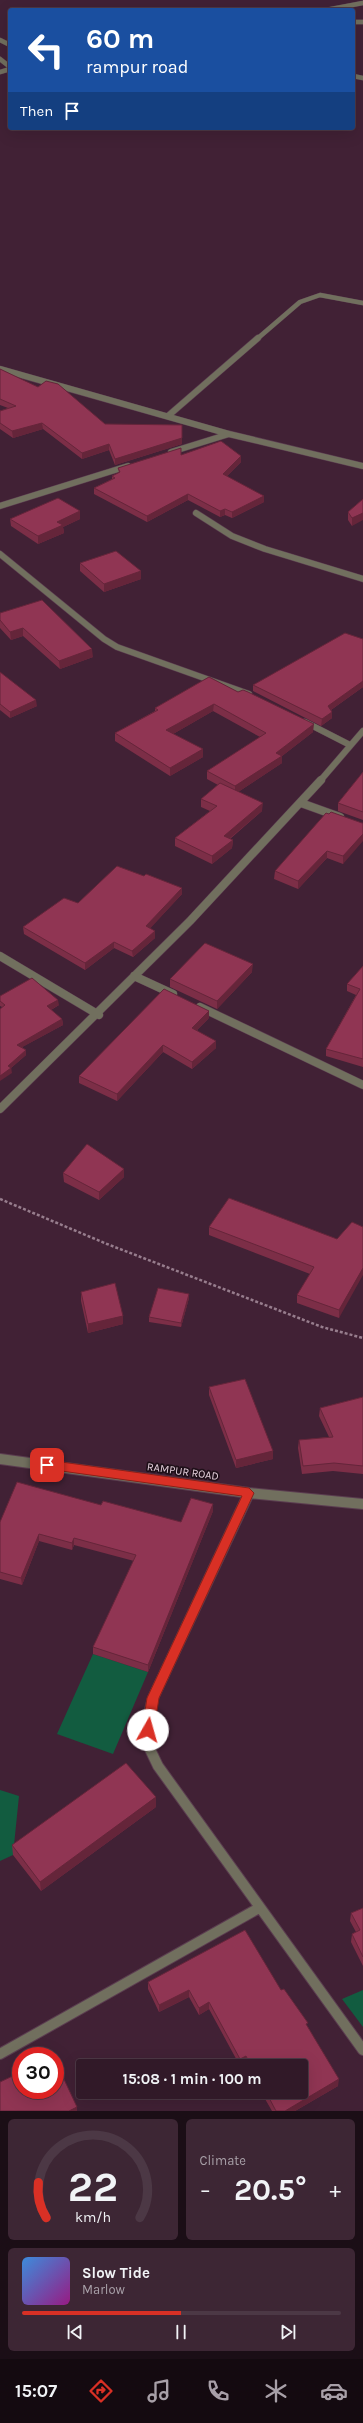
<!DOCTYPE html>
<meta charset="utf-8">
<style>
body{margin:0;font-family:Karla,sans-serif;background:#3d2634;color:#f1f3f6;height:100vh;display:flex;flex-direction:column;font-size:15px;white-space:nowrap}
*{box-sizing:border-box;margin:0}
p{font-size:13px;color:#a8a0a8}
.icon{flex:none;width:22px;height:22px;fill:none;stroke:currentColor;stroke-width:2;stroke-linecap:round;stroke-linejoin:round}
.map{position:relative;height:2111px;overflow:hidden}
.side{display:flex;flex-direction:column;gap:8px;padding:8px;background:#1b0e16;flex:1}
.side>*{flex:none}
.guide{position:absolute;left:8px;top:8px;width:347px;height:122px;border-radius:4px;box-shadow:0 4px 16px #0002,0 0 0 1px #4c3845;background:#1a4fa0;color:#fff;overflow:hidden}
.speed{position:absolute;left:12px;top:2047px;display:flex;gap:8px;font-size:20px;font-weight:700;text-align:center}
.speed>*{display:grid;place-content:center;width:52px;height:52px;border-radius:50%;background:#311928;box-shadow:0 4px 16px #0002,0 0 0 1px #4c3845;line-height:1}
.speed .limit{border:6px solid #d22;background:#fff;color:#111}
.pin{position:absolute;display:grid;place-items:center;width:34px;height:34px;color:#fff;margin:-17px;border-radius:8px;box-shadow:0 2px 6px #0006}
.me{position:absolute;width:44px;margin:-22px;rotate:7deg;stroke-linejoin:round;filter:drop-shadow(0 0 3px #0008)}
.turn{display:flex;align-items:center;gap:14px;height:84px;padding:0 12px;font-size:18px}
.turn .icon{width:52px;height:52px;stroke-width:2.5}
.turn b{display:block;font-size:28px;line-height:34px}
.then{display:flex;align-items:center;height:38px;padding:0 12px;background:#0003;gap:8px;font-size:15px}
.big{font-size:30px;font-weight:700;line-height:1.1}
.side .tile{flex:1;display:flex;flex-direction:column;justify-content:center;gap:6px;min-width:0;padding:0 14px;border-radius:6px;background:#3d2634}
.side .dial{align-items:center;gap:0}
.dial svg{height:104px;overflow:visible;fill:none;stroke:#4c3845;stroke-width:7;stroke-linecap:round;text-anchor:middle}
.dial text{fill:#f1f3f6;stroke:none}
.song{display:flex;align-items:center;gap:12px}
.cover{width:48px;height:48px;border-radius:6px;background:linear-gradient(135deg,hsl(210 70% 55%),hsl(310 70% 35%))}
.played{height:4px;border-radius:2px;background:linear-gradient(90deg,#d93025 50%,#4c3845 50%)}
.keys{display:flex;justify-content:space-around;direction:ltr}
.heat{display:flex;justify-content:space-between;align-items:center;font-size:22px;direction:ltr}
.side .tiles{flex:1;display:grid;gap:8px;grid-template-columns:1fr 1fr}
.tile:last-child{grid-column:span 2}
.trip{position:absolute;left:76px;top:2059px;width:232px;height:40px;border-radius:4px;background:#311928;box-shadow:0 4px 16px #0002,0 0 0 1px #4c3845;font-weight:700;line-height:40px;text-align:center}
.tab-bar{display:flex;height:64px;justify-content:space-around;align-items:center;background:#140a10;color:#a8a0a8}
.tab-bar .icon{width:28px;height:28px}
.tab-bar .selected{color:#d93025}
.tab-bar b{font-size:18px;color:#f1f3f6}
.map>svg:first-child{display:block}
.green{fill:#125c40}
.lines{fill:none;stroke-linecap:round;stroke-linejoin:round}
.service-far1-casing{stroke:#5b3d50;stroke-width:5}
.service-casing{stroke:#5b3d50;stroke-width:7}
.minor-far2-casing{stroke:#5b3d50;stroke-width:7}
.minor-far1-casing{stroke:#5b3d50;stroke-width:9}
.minor-casing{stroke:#5b3d50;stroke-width:12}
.path{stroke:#977d8d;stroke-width:2.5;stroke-dasharray:3 2;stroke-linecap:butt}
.service-far1{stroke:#716f5e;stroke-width:4.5}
.service{stroke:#716f5e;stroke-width:6}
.minor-far2{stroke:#716f5e;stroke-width:6}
.minor-far1{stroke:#716f5e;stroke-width:8}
.minor{stroke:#716f5e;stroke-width:10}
.wall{fill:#7c2e47}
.shaded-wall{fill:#65253a}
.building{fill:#903553;stroke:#65253a}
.route{fill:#d93025;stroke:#8d1f18}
.labels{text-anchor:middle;stroke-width:3.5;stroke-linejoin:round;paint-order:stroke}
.street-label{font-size:11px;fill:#e4cfdb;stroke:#1f1019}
</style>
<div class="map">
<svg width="363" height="2111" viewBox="0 0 363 2111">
<rect width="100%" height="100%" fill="#412135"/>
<path class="green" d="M93 1654 148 1672 113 1754 57 1734Z
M0 1790 19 1796 13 1855 0 1861Z
M363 1990V2027L342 1999Z"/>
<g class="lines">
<defs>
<path id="service-far1" d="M326 10 363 3
M353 22H363
M0 40 10 45
M0 59 10 67
M0 72 10 69
M353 76 363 78
M257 339 300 302 320 295 363 303"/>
<path id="service" d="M168 416 258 338"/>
<path id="minor-far2" d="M0 369 229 434 363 466
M171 452 229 434
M0 506 128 466
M196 513 232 536 265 549 363 579
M0 554 104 639 117 647 249 694
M305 722 350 745
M320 781 363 731"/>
<path id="minor-far1" d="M301 803 340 817
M0 956 99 1015
M134 976 173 994
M200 1007 363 1085
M0 1109 190 921 321 780"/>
<path id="minor" d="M0 1459 249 1493 363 1504
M249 1493 153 1698 148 1717 147 1743 158 1766 363 2050
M0 2054 259 1908"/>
</defs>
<use href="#service-far1" class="service-far1-casing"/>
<use href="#service" class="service-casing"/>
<use href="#minor-far2" class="minor-far2-casing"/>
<use href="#minor-far1" class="minor-far1-casing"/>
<use href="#minor" class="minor-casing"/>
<path class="path" d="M0 1199 107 1244 322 1327 363 1338"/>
<use href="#service-far1" class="service-far1"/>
<use href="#service" class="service"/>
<use href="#minor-far2" class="minor-far2"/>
<use href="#minor-far1" class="minor-far1"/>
<use href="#minor" class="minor"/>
</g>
<path class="wall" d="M0 369 105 424 182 431V444L115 465 109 450 82 459 43 429 13 438 0 429V411L8 408 0 405Z
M181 455 241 462 227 476 264 502 232 518 225 515 220 517 188 500 147 522 94 494V488L112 479V476L119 473 118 468Z
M363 499 352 526 348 520V512Z
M80 511V519L63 527 64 533 38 544 11 526 10 519Z
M80 563 141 571V579L104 592 80 571Z
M0 613 93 657 60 669 23 636 11 640 0 628Z
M363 639V687L331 710 332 712V718L321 726 253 691V685Z
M0 672 37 706 10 718 0 710Z
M209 677 313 732 282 756V763L238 792 262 811 230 839 233 840 232 848 212 864 175 846V838L210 811 201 807V799L218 785 207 779V771L260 737 213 711 173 734 203 757 170 776 115 741V733L155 711V708Z
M363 772V820L338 811V803Z
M362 823 343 864 327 858 298 889 274 879 275 871Z
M182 894 150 928 155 938 133 957 114 948 85 970 24 934 23 927 78 903Z
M363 966V1067L326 1056V1049L356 995 347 991V984Z
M252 972 217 1009 170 987V979Z
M0 996 59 1005 51 1010 62 1019 63 1025 22 1047 26 1050V1055L11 1068 12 1073 2 1007 0 1006Z
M209 1018 197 1030 216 1048 192 1069 163 1052 117 1101 79 1083V1076Z
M124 1169V1177L99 1200 64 1182 63 1173Z
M209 1227 337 1239 363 1227 339 1318 297 1303V1295L310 1274 209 1235Z
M81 1292 123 1324 88 1333 81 1301Z
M189 1294V1298L181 1327 149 1322V1317Z
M209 1387 273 1459 236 1468 209 1395Z
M363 1397V1474L333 1471 302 1474 298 1448 299 1440 329 1437 319 1416 320 1408Z
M101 1505 181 1522 213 1511 148 1672 93 1654V1647L134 1561 74 1545 72 1550 39 1541 22 1585 0 1579V1522Z
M156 1807 41 1891 13 1855 12 1845Z
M363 1908V1966L351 1942 352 1934 356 1932 350 1921 351 1913Z
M148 1982 281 1990 308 2027 338 2086 295 2111H272L261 2092H301V2066H247L245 2063 240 2066 209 2009 199 2015 189 1997 159 2012 148 1989Z"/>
<path class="shaded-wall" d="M42 423 43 429 13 438 12 431Z
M182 425V444L115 465V459Z
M109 444V450L82 459V453Z
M241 456V462L223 480V474Z
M188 494V500L147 522V516Z
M264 496V502L232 518V512Z
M225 509V515L220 517V511Z
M80 511V519L63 527 64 533 38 544V536L57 522Z
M363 513V520L352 526V518Z
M141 571V579L104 592V584Z
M23 628V636L11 640 10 632Z
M92 649 93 657 60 669 59 661Z
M363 681V687L328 712V706Z
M36 700 37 706 10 718V712Z
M214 704 213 711 166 738V730Z
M332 712V718L321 726 322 719Z
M314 724 313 732 282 756V763L235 794V786L276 753Z
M203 749V757L170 776V768Z
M263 803 262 811 223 844 224 836Z
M363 834V841L343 864V856Z
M233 840 232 848 212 864V856Z
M327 851V858L298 889V881Z
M182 888V894L146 933V926Z
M155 931V938L133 957 132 951Z
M114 942V948L85 970V963Z
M253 964 252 972 217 1009V1001Z
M58 1000 59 1005 47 1012V1006Z
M209 1011V1018L192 1035V1028Z
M62 1019 63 1025 17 1050V1045Z
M216 1041V1048L192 1069V1062Z
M163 1045V1052L117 1101V1094Z
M26 1050V1055L11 1068 12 1073 0 1081V1076L8 1066Z
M124 1169V1177L99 1200V1192Z
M363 1268V1275L339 1318V1310Z
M189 1294V1298L181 1327V1323Z
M123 1316V1324L88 1333V1324Z
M273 1451V1459L236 1468V1460Z
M213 1504V1511L148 1672V1665Z
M39 1534V1541L22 1585 21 1578Z
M74 1538V1545L72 1550V1543Z
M156 1797V1807L41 1891 40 1882Z
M189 1990V1997L159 2012V2005Z
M209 2002V2009L199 2015V2008Z
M246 2056 245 2063 240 2066V2059Z
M339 2079 338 2086 295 2111H285Z
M77 2107V2111H68Z"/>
<path class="building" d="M0 369 38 387 46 381 58 384 105 424 182 425V438L115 459 109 444 82 453 42 423 12 431 0 423V411L16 406 0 399Z
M221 441 241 456 223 474 264 496 232 512 225 509 220 511 188 494 147 516 94 488 115 478 112 476 120 472 118 468 181 448V455Z
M58 498 80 511 57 522 63 525 38 536 10 519Z
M363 499V513L352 518 348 512Z
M116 551 141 571 104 584 80 563Z
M42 600 92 649 59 661 23 628 10 632 0 620V613Z
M345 633 363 639V681L328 706 332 712 322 719 253 685Z
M0 672 36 700 10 712 0 704Z
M209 677 238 692 243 690 248 692 314 724 276 753 282 756 235 786 207 771 266 733 214 704 166 730 203 749 170 768 115 733 158 710 155 708Z
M363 772V812L338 803Z
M220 783 263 803 224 836 233 840 212 856 175 838 217 806 201 799Z
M331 812 362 823H363V834L343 856 327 851 298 881 275 871 326 813 329 814Z
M117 866 144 876 146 874 182 888 146 926 155 931 132 951 114 942 85 963 23 927 64 898 78 903Z
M205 943 253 964 217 1001 170 979Z
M363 966V1059L326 1049 360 989 347 984Z
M32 978 58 1000 47 1006 62 1019 17 1045 26 1050 8 1066 11 1068 0 1076V1009L5 1005 0 1001V996Z
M164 989 209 1011 192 1028 216 1041 192 1062 163 1045 117 1094 79 1076Z
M87 1144 124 1169 99 1192 63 1173Z
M229 1198 337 1239 352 1222 363 1227V1268L339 1310 297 1295 314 1267 209 1227Z
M115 1283 123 1316 88 1324 81 1292Z
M158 1288 189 1294 181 1323 149 1317Z
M245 1379 273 1451 236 1460 209 1387Z
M363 1397V1466L334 1463 303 1466 299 1440 333 1437 320 1408Z
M17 1482 101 1505 103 1501 181 1522 191 1498 213 1504 148 1665 93 1647 136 1555 74 1538 72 1543 39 1534 21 1578 0 1572V1522Z
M126 1763 156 1797 40 1882 12 1845Z
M363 1908V1957L352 1934 360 1930 351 1913Z
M245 1930 281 1990 284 1989 308 2023 306 2024 339 2079 285 2111H276L266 2092H301V2066H251L246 2056 240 2059 209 2002 199 2008 189 1990 159 2005 148 1982Z
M55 2060 77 2107 69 2111H0V2082L21 2072V2090H55Z"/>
<path class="route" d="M47 1460 249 1488 254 1493 159 1698 154 1730 148 1736 142 1730 147 1698 242 1496 47 1469 41 1465Z"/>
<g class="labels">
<g class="street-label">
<text transform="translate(183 1471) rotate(8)" y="4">RAMPUR ROAD</text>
</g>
</g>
</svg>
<div class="speed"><div class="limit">30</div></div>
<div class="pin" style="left:47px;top:1465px;background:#d93025"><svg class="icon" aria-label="arrive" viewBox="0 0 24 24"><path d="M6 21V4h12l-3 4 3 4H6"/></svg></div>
<svg class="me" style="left:148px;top:1730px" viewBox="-20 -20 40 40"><circle r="19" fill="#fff"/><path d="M0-13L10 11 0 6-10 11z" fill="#d93025"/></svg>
<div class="trip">15:08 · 1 min · 100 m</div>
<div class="guide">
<div class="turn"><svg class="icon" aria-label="left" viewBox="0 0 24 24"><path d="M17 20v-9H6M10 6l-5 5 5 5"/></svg><div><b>60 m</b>rampur road</div></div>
<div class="then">Then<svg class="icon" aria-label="arrive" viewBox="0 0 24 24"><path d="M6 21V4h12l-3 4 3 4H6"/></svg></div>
</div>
</div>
<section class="side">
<div class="tiles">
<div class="tile dial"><svg viewBox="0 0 100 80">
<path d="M14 69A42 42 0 1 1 86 69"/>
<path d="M14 69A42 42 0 0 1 8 42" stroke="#d93025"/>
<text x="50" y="56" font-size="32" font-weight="700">22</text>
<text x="50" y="72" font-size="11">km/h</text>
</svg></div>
<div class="tile"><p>Climate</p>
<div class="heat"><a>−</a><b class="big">20.5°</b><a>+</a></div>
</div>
<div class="tile">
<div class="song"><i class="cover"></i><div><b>Slow Tide</b><p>Marlow</p></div></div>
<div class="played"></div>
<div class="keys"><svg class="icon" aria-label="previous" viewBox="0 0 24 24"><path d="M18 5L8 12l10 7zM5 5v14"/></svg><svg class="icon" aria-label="pause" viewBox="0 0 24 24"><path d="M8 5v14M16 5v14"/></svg><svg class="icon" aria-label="next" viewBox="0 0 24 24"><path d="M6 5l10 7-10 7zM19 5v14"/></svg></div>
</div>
</div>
</section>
<nav class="tab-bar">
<b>15:07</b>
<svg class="icon selected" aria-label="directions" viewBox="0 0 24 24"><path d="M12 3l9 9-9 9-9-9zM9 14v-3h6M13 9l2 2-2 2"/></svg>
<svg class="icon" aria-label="music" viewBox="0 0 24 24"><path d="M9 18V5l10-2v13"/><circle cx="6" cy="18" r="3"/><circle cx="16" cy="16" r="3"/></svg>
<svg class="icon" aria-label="phone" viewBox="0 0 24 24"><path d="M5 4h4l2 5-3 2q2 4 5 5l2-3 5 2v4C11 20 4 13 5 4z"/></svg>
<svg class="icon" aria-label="climate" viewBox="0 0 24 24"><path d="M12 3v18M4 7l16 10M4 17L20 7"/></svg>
<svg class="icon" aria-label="car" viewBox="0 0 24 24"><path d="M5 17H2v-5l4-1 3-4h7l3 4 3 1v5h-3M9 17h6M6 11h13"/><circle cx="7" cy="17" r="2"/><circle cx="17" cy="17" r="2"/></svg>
</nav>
